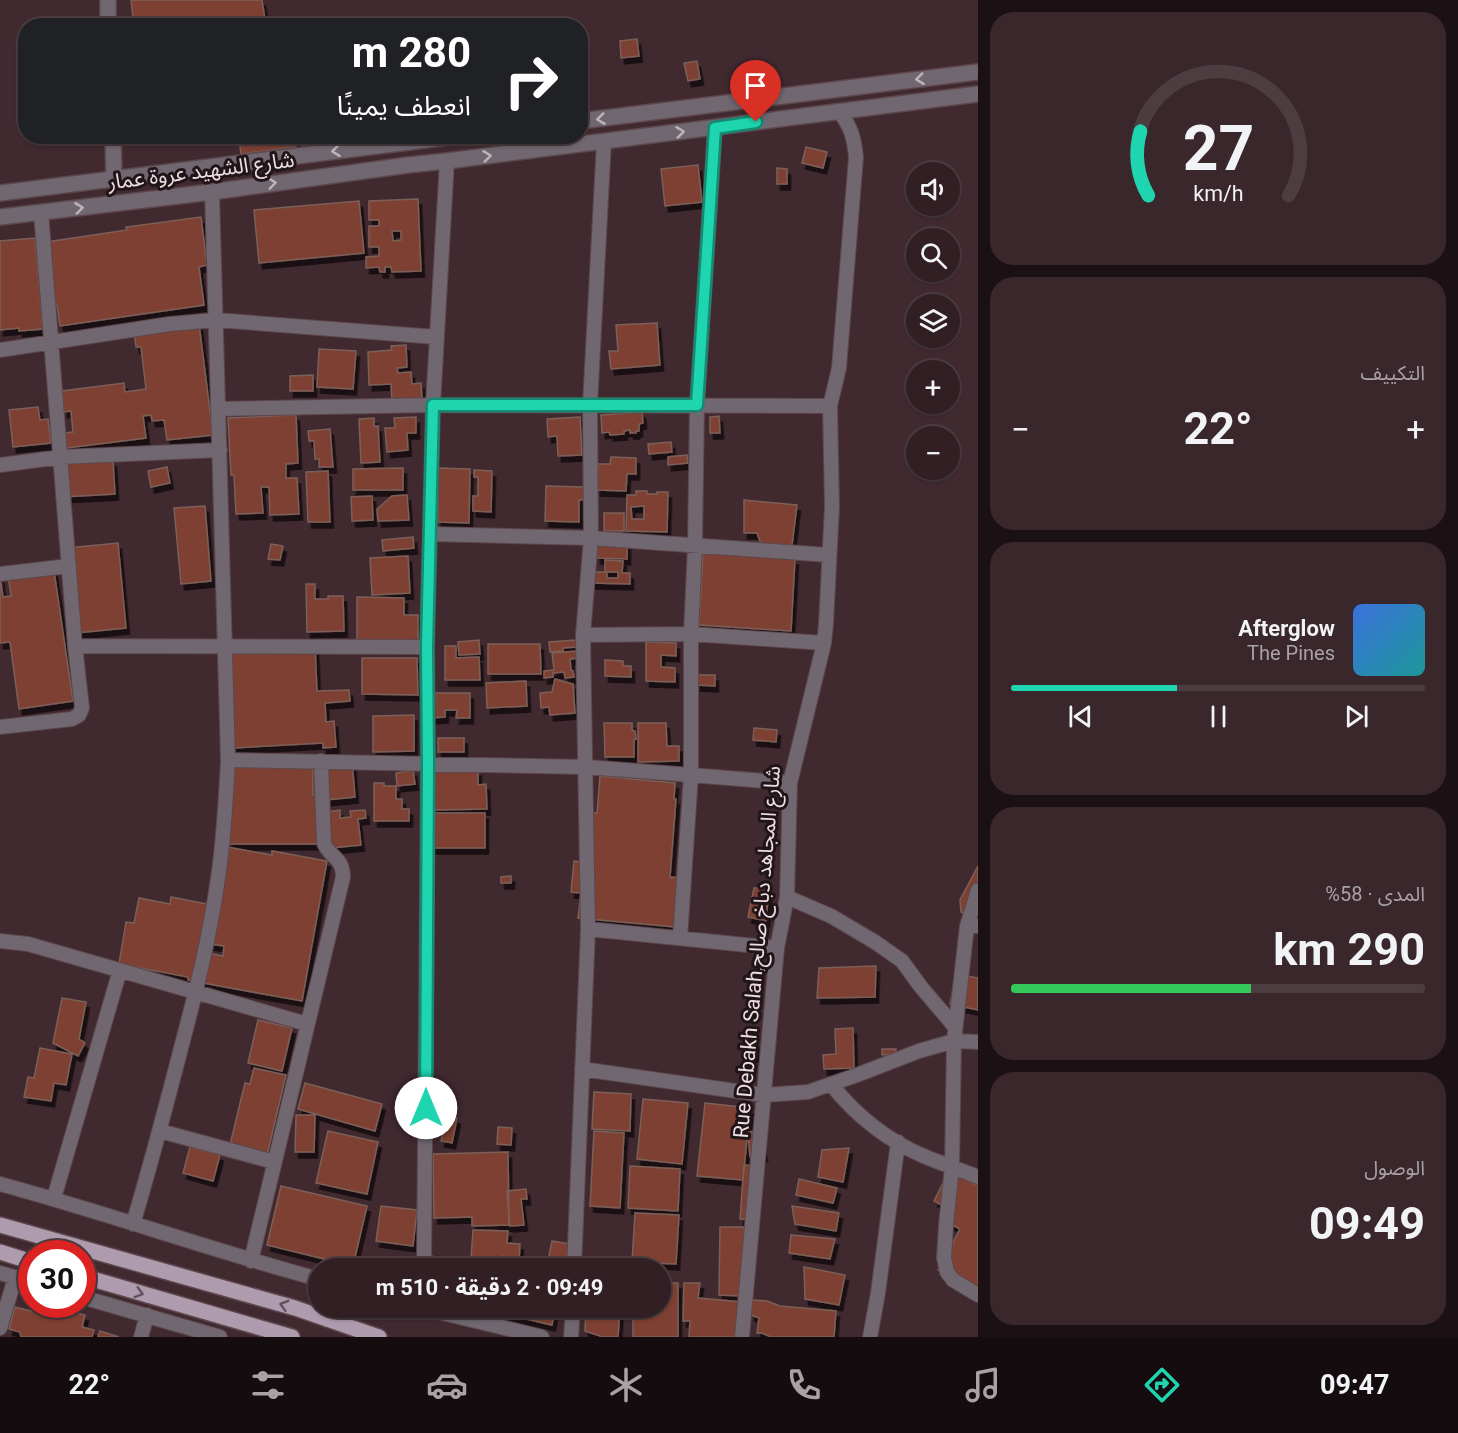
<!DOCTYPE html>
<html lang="ar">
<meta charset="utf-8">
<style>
body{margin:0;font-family:Roboto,"Noto Sans Arabic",sans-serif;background:#39272c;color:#f1f3f6;direction:rtl;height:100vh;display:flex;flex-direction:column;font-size:22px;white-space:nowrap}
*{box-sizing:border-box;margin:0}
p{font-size:20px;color:#a8a2a6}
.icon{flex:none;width:33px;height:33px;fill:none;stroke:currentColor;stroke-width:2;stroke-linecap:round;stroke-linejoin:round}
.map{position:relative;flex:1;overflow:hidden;direction:ltr}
.details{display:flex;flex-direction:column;gap:12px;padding:12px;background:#1b1114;width:480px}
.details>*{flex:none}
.banner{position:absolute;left:18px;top:18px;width:570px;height:126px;border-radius:24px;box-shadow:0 2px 4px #0004,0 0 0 2px #4c3d41;direction:rtl;background:#202124;color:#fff;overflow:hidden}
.buttons{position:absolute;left:906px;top:162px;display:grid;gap:12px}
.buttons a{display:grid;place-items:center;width:54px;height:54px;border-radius:50%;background:#311f24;box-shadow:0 2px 4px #0004,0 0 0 2px #4c3d41;font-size:30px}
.speed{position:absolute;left:18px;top:1240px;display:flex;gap:12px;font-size:30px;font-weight:700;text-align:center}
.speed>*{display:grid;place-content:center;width:78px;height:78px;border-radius:50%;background:#311f24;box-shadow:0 2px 4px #0004,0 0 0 2px #4c3d41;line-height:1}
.speed .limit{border:9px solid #d22;background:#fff;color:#111}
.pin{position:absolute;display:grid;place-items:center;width:51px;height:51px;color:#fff;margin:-62px -26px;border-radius:50% 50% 50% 0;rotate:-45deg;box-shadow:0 0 6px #0007}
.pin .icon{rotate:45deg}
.me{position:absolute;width:66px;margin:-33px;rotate:0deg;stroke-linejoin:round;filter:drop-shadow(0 0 4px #0008)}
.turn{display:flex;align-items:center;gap:21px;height:126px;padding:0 18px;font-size:27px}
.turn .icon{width:78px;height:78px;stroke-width:2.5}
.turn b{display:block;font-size:42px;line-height:51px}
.big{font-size:45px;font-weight:700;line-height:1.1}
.details .card{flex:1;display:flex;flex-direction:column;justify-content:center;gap:9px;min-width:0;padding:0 21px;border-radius:24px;background:#39272c}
.details .dial{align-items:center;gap:0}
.dial svg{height:156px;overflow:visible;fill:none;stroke:#4c3d41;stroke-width:7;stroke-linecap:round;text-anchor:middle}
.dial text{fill:#f1f3f6;stroke:none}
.song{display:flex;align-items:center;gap:18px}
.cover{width:72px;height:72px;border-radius:9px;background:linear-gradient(135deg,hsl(220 70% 55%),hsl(180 70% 35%))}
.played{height:6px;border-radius:3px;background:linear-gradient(90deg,#1ed5b0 40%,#4c3d41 40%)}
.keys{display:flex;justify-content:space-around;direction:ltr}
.heat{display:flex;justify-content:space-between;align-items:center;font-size:33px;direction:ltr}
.charge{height:9px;border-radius:4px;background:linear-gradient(90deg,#34c759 58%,#4c3d41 0)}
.trip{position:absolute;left:308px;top:1258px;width:363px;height:60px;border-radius:30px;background:#311f24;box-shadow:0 2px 4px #0004,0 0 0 2px #4c3d41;font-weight:700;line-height:60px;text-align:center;direction:rtl}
.menu{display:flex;height:96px;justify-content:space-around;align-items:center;background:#140c0e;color:#a8a2a6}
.menu .icon{width:42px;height:42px}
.menu .current{color:#1ed5b0}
.menu b{font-size:27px;color:#f1f3f6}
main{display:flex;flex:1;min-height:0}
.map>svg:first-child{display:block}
.building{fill:#7d4030;stroke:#7c6059;stroke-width:1.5;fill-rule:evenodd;filter:url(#shadow)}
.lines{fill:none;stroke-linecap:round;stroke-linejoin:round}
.minor-casing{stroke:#5d464c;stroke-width:16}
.tertiary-casing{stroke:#5d464c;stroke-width:18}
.primary-casing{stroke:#5d464c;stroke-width:18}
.minor{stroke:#706770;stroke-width:14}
.tertiary{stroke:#706770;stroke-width:15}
.primary{stroke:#ae9cae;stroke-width:15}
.oneway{stroke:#c1b4b9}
.oneway2{stroke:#60525c}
.route-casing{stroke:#148a72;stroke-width:15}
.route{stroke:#1ed5b0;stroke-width:10}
.labels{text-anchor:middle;stroke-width:6;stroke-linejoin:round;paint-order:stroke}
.street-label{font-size:21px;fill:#eddde1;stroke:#201518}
</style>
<main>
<section class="details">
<div class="card dial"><svg viewBox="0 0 100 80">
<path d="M14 69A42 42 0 1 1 86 69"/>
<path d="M14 69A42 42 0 0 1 10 36" stroke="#1ed5b0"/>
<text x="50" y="56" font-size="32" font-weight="700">27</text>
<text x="50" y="72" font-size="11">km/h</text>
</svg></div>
<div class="card"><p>التكييف</p>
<div class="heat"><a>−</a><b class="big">22°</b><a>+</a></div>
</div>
<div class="card">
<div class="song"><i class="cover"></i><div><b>Afterglow</b><p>The Pines</p></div></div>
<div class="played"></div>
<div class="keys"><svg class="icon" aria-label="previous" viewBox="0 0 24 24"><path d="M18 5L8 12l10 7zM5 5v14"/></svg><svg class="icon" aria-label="pause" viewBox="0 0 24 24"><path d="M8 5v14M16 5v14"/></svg><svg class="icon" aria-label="next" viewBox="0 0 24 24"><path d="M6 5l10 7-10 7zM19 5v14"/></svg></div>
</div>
<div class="card"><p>المدى · 58%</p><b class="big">290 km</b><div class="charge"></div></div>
<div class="card"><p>الوصول</p><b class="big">09:49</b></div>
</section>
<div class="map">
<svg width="978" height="1337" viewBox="0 0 978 1337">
<defs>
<filter id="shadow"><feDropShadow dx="3.5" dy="6" stdDeviation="0" flood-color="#0009"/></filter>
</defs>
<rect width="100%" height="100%" fill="#412930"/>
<path class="building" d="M131 0H262L266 26H134Z
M637 39 639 56 621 58 620 41Z
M697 61 700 79 688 81 684 63Z
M257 136H295L296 147 241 154 239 139Z
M806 147 827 152 823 168 802 163Z
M698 165 702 202 665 206 661 169Z
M777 168 787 169V184H777Z
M418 199 421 271 392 272 391 267H385V272H380L379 267 366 268V257L379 256V247H369V226H379V220H369V201ZM392 231H401V240L393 241Z
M359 201 364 253 259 263 254 210Z
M201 217 207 265 199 267 204 305 60 326 57 305H55L47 242 127 230 126 227Z
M35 238 43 329 19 331V328L0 330V241Z
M657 323 660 365 611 369 609 351H618L616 325Z
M199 324 213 435 167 440 164 420 152 421 151 415 143 416 146 438 67 448 65 433 73 432 71 411 64 412 62 391 124 383 125 392 146 389 141 347H136L134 332Z
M406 345 407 367 397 368 398 373 411 372 412 384 421 383 422 399 392 401 391 384 369 385 368 352 392 350 391 346Z
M319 349 356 351 353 389 317 387Z
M313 375V391H290V376Z
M38 407 40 420 48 419 51 443 13 447 9 410Z
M642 412 643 423 639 424V431H636V433H630V430L624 431V434L610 435 609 432 602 433 601 415Z
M296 415 298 463 286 464V478H297L299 514 270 515 269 487H261L263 513 236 514 234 475H231L228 418Z
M719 416 720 433H710V417Z
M416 417V433H407L408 450 387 452 385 428H395L394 418Z
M580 417 582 455 558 456 557 436 548 437 547 419Z
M374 418V426H378L380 462 361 463 359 419Z
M330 429 333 467H319V459H315L314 441H309L308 431Z
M671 442 672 452 649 454 648 444Z
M59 455 113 461 115 494 62 497Z
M687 455 688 463 668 465V457Z
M611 457 636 458V474H627L626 491 597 490 598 464H610Z
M167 467 170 483 151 487 148 471Z
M403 468V490H353V469Z
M438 468 470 469 469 523 438 522Z
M474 470 492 471 491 512 473 511V496H478V477H474Z
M328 471 330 522H308L306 472Z
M546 486 585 487V500H579V522L545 521Z
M636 491H647V494H657V492H668L667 532 626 531 627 495H636ZM644 506V519H632L631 507Z
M407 495 409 520 378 521 377 509 392 496Z
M372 496 373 520 352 521 351 497Z
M744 500 797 505 792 545 761 544 757 533H744Z
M205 506 211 581 181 584 174 508Z
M604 513H624V531H604Z
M413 537 414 548 383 551 382 540Z
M118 543 126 628 76 633 68 548Z
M597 543 627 544V559L597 558Z
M271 544 283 546 280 560 268 559Z
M703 553 795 559 791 631 699 625Z
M408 556 410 593 372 595 370 558Z
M605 560 623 561 622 573H630V584L592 583V572H605ZM607 572H618V578H607Z
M53 564 73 701 19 709 10 642 0 643V576L3 597 11 596 8 575Z
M306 584H315V599H328V596H343L344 631 307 632Z
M357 597 404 598V615H418V643H357Z
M479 640 480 654 459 655 458 642Z
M576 640V647L563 648V651L550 652 549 642Z
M646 642 676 643V656L661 655V667L675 668V682L646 681Z
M488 644H540L541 674H488Z
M315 646 317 691 349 690 350 701 325 703 326 722 334 721 336 747 323 748V743L233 748 227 651Z
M445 646H456V658L479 657 480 680H445Z
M578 651V658L570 659 571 670 573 671 574 677 565 678 564 672 553 673V677L544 678V671L554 670 552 653Z
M362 658H417L418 695 362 694Z
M605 660 623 661V666H631V677L605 676Z
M697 675H715V686L697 685Z
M555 679 573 684 575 713 550 715 549 707 541 708 540 693 552 692Z
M526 681 527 706 487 708 486 683Z
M435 693H470V718H456L457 710H445V717L430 718 431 697H435Z
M414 715V751L373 752V716Z
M604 723H632V730L635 731 636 739 634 740V757H605Z
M638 723H666L667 746H679V761L638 762Z
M754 728 777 730 776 742 753 740Z
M438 738H464V752H438Z
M230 758 313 759V795H317V844H229Z
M352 761 355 797 326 800 323 763Z
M413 770 415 784 397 786 396 773Z
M478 770V785L486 784 487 809 434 810 433 771Z
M600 776 675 783 674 799H676L670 877 679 878 675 927 578 918 581 893 571 892 574 861 589 863 591 813H597Z
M374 783H384V786H396V799H402V809H409V821H374Z
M340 810V818L351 817 350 811 365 810 366 818 358 819 361 845 331 848 327 812Z
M432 813H485V848H432Z
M227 847 272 855V851L327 861 302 1001 214 985 188 980V977L119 964 126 922 134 923 139 898 170 904 171 897 207 904 198 951 223 956 224 946 210 944Z
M978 866V917H970L961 912 960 900Z
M511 876V883H501V877Z
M754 888H769L766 921 748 917Z
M876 966 875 997 817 998 819 968Z
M956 974 978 978V1010L950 1004Z
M62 998 86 1002 79 1039 85 1043 78 1056 53 1043Z
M258 1020 292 1028 282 1071 248 1063Z
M853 1028 854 1068 824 1069 823 1055 836 1054 835 1029Z
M744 1042H755V1056H744Z
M40 1048 72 1054 66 1085 54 1083 51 1101 24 1097 28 1077 34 1078Z
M882 1049H896V1054L882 1055Z
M254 1068 286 1075 267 1155 230 1145 245 1083 250 1084Z
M305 1083 382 1104 375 1131 298 1109Z
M594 1092 631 1094 630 1131 592 1129Z
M643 1099 688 1103 682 1164 637 1159Z
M705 1103 750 1108 743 1180 697 1176Z
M296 1115H315L314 1152H295Z
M446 1116 457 1118 452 1143 441 1141Z
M498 1127 512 1128 511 1145 497 1144Z
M328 1131 378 1142 367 1194 316 1183Z
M594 1131 624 1133 620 1208 590 1206Z
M760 1131 764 1156 750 1157 748 1132Z
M190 1147 220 1155 213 1181 183 1173Z
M849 1148 843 1182 818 1177 822 1150Z
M508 1152 509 1225 472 1226V1217L434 1218 433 1154Z
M744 1165 753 1166 750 1220 740 1219Z
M630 1166 680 1169 678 1211 628 1208Z
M949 1171 978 1186V1292L938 1270 960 1229 941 1219 947 1208 934 1201Z
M799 1179 837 1188 833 1203 796 1195Z
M281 1186 367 1206 353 1266 267 1245Z
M526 1189 527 1199H521L524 1225 510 1226 507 1191Z
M381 1206 417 1210 413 1246 376 1241Z
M792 1206 839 1213 836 1231 795 1224Z
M635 1213 679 1215 676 1264 632 1262Z
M720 1227H744L742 1296 719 1295Z
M473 1230 508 1231 507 1243 520 1244 519 1261 471 1259Z
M791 1235 835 1239 830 1259 789 1253Z
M552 1241 570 1244 564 1269H500L503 1256 547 1266Z
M427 1255 486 1269H424Z
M804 1267 845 1275 839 1305 805 1299Z
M660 1283H678V1337H633V1308H660Z
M684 1283H700L698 1298 742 1302 739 1337H689L690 1321H683Z
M752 1300 767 1301 780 1306 836 1311 834 1337H771L762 1333H757L759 1318 751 1315Z
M15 1307 59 1318 61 1309 85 1315 82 1327 94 1330 92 1337H21L20 1332 9 1329Z
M479 1308H555L552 1325Z
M586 1308H620L618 1337H603L585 1331Z
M100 1331 119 1337H98Z"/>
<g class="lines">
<defs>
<path id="minor" d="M715 128 697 405 695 545 691 634V775L790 783
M0 350 170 324 216 320 436 337
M218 409 433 405 830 406
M0 465 61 457 220 450
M430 534 591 538 590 405 604 141
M0 574 69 566
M583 635 691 634 824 643
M75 646 427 647
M0 727 72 719 79 715 82 708 75 646 41 212
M228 760 586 767 691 775 680 938
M787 897 831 916 875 942 902 961 921 987 955 1027
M967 926 978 890
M978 926H967L954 1041 952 1167 946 1225 944 1258 947 1272 953 1280 978 1295
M588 929 777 948
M0 941 28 944 307 1024
M582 1069 764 1095 808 1092 857 1075 919 1051 954 1041 978 1042
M831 1084C855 1115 889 1142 926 1157 943 1164 961 1170 978 1177
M160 1131 274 1162
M0 1184C107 1213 211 1250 318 1279
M54 1198 120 970
M133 1224C150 1167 165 1110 180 1052 195 995 210 937 218 878 224 839 226 799 228 760L212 192
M251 1261 343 877C343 857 330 858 324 843L321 761
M424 1269 428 764 427 647 433 405 447 161
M574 1269 588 929 583 635 591 538 829 555
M0 1273 32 1282
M82 1297 220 1337
M422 1308 542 1337
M0 1328 15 1278
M141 1337 147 1315
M571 1337 573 1308
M742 1337 777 948 787 897 790 783 824 643 826 624 832 507 830 406 839 368 856 157C854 137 851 127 839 111
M870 1337 878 1293 898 1142"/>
<path id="tertiary" d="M108 0V26
M580 121 978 72
M113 136 114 179
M0 193 457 136
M0 217 212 192 408 165 447 161 978 94"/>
<path id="primary" d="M0 1225 295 1308 379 1337
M0 1252 32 1262
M82 1276 292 1337"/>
</defs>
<use href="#minor" class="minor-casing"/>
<use href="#tertiary" class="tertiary-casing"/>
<use href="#primary" class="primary-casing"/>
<use href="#minor" class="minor"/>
<use href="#tertiary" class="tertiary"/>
<use href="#primary" class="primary"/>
</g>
<defs><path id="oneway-chevron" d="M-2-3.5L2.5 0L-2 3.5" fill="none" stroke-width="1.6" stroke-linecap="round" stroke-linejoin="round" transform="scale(1.5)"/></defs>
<g class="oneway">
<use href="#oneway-chevron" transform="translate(920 79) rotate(173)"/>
<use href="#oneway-chevron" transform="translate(601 119) rotate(173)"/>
<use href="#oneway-chevron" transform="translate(680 132) rotate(-7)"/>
<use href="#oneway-chevron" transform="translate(336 151) rotate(173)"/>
<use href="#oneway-chevron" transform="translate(487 156) rotate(-7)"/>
<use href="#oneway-chevron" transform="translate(272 183) rotate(-8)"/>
<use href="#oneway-chevron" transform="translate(79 208) rotate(-7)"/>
</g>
<g class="oneway2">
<use href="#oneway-chevron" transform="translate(139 1293) rotate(16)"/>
<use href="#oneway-chevron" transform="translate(284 1305) rotate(-164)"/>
</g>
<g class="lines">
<defs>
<path id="route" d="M426 1108 428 764 427 646 433 405H697L715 128 756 122"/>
</defs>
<use href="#route" class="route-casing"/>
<use href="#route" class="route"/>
</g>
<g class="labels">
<g class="street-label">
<text transform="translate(201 171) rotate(-7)" y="7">شارع الشهيد عروة عمار</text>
<text transform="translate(757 952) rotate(-85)" y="7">Rue Debakh Salah,شارع المجاهد دباخ صالح</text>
</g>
</g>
</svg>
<div class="buttons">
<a><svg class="icon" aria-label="sound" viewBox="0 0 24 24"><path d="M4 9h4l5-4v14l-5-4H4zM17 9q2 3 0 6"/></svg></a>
<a><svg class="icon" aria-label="search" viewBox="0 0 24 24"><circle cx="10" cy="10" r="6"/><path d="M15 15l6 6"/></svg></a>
<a><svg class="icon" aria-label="layers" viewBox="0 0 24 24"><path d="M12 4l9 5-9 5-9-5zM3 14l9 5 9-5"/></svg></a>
<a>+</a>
<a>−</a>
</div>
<div class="speed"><div class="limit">30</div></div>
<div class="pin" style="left:756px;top:122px;background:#d93025"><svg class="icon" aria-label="arrive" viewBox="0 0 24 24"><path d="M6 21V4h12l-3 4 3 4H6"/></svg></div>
<svg class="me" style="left:426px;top:1108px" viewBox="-20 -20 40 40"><circle r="19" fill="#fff"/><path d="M0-13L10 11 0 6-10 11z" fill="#1ed5b0"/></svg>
<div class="trip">09:49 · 2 دقيقة · 510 m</div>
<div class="banner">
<div class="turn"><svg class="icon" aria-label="right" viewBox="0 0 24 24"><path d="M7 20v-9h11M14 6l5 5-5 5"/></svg><div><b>280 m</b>انعطف يمينًا</div></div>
</div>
</div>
</main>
<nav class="menu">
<b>09:47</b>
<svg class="icon current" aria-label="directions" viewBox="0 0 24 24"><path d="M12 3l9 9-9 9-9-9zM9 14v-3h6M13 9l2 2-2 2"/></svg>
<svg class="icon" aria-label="music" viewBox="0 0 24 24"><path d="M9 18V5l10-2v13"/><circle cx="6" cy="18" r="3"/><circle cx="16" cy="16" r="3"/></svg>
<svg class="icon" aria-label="phone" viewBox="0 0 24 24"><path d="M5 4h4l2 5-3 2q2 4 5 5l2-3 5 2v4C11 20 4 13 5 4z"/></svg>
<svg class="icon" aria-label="climate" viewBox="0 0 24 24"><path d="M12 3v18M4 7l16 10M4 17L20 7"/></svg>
<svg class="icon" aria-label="car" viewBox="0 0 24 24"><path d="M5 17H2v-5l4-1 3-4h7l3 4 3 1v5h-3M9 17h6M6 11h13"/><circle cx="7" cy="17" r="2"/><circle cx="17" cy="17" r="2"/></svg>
<svg class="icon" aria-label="filters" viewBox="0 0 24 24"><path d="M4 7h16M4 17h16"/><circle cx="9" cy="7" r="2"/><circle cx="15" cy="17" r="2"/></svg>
<b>22°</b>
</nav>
